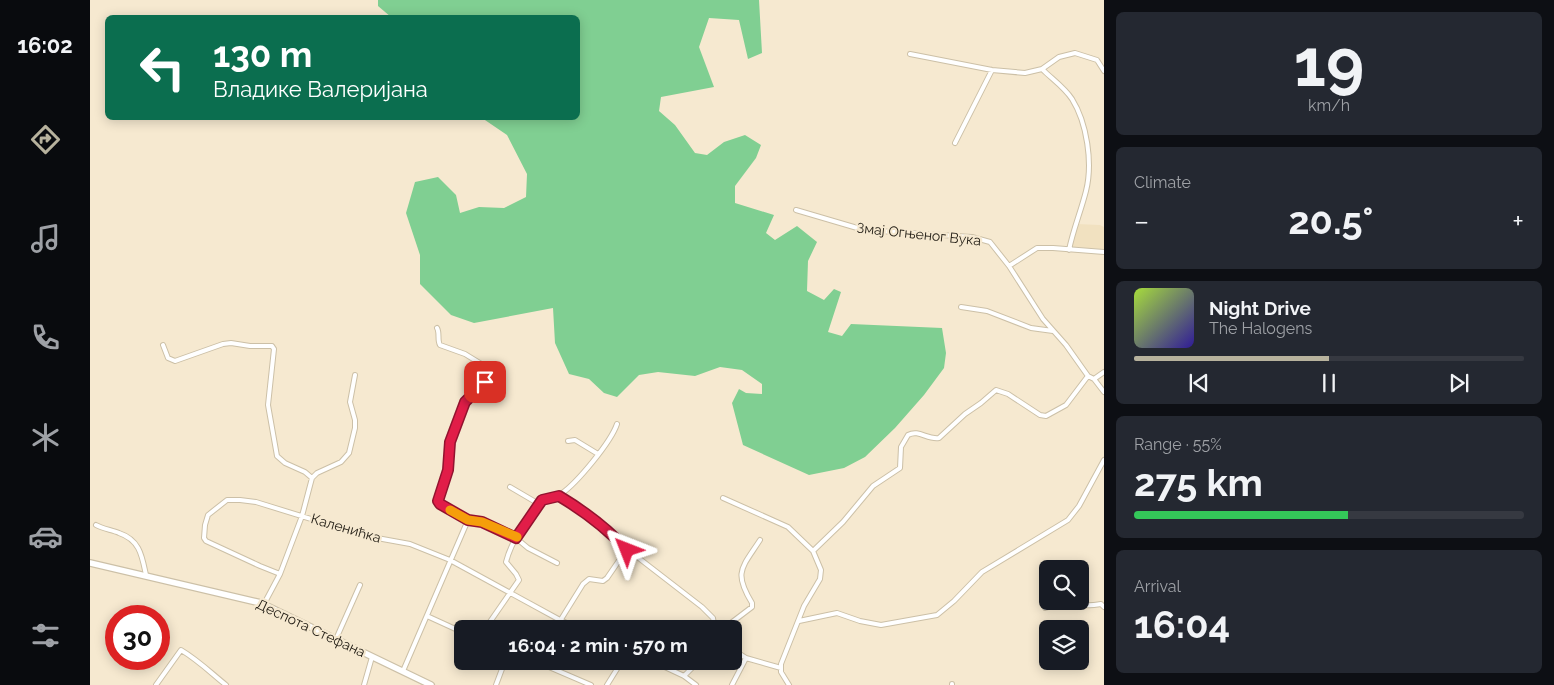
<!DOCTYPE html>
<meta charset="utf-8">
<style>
body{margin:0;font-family:Raleway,sans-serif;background:#242831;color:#f1f3f6;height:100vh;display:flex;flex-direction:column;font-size:19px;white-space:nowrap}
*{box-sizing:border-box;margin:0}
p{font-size:16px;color:#9ea1a6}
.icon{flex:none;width:28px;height:28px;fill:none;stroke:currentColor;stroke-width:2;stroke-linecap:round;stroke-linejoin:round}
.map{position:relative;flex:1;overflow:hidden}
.side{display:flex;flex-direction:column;gap:12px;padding:12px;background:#0d0f14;width:450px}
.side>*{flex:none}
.hud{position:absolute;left:15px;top:15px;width:475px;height:105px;border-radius:8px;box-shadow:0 2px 12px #0003;background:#0b6e4f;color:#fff;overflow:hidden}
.buttons{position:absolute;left:949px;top:560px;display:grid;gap:10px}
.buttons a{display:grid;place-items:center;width:50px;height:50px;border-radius:8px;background:#171b24;box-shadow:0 2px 12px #0003;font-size:25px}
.speed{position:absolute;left:15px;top:605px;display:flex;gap:10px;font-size:25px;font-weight:700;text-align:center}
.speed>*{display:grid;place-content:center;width:65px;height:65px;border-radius:50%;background:#171b24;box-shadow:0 2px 12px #0003;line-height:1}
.speed .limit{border:8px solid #d22;background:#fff;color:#111}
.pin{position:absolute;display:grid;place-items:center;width:42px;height:42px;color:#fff;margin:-21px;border-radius:10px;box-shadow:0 2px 8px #0006}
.me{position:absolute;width:55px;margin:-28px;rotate:315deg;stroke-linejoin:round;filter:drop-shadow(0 0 4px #0008)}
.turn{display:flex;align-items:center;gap:18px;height:105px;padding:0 25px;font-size:22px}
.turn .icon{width:65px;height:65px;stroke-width:2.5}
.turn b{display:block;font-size:35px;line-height:42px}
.big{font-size:38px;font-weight:700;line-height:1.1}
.side .tile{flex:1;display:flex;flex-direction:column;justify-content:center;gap:8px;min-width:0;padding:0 18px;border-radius:8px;background:#242831}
.side .dial{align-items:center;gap:0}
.dial b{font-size:65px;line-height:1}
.song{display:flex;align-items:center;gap:15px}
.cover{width:60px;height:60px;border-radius:8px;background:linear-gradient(135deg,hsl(80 70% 55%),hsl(250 70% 35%))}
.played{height:5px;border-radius:2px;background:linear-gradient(90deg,#b7b29d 50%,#363941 50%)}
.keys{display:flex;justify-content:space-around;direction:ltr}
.heat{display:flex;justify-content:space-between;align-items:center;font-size:28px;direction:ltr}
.charge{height:8px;border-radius:4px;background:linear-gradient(90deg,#34c759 55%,#363941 0)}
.trip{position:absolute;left:364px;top:620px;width:288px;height:50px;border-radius:8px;background:#171b24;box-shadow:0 2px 12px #0003;font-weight:700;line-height:50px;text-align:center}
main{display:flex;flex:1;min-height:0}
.dock{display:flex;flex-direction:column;width:90px;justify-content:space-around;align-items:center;background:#090b0e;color:#9ea1a6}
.dock .icon{width:35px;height:35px}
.dock .on{color:#b7b29d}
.dock b{font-size:22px;color:#f1f3f6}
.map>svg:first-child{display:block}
.built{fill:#f1e1c0}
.forest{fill:#80cf92}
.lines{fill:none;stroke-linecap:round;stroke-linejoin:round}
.street-casing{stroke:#ccc0a7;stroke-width:6}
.secondary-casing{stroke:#ccc0a7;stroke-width:8}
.street{stroke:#fff;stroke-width:4}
.secondary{stroke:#fff;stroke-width:5.5}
.route-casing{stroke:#92132f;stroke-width:12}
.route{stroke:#e11d48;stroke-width:9}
.slow{stroke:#f59e0b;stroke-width:9}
.labels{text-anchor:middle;stroke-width:4.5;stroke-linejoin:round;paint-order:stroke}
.street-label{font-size:14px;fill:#262118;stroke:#f6e9d0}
</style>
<main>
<nav class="dock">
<b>16:02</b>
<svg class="icon on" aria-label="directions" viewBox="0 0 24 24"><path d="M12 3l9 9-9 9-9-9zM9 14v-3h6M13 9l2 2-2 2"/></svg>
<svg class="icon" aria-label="music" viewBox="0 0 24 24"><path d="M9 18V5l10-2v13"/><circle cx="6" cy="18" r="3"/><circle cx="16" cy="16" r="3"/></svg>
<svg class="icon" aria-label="phone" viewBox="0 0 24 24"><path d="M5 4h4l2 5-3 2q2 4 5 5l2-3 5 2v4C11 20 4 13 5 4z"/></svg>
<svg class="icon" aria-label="climate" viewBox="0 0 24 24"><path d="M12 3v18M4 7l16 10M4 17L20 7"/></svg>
<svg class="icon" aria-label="car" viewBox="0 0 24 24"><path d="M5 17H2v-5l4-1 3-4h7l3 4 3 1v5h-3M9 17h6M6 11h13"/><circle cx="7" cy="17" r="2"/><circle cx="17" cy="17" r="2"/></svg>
<svg class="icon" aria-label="filters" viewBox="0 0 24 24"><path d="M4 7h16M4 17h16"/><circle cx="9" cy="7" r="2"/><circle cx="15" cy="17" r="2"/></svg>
</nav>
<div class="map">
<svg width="1014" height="685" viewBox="0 0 1014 685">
<rect width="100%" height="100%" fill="#f6e9d0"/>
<path class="built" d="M987 224 1010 225 1014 227V249L984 247 981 245Z"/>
<path class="forest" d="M288 0H669L672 53 658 59 649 20 619 18 609 47 624 87 571 97 569 111 585 125 605 153 617 155 634 142 655 135 671 145 666 158 645 186V203L684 215 676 233 685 240 707 226 727 242 718 261 717 291 734 300 744 289 751 292 738 332 752 336 761 324 852 328 856 353 854 368 834 395 805 428 775 457 754 468 719 475 653 445 642 403 649 389 656 393 672 394V384L652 370 630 367 605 376 568 372 549 375 527 397 514 393 499 379 479 374 465 343 463 308 384 323 361 315 330 284V255L316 213 325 182 348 177 366 195 370 213 389 207 414 208 436 197 437 174 417 135 392 118H488V18L301 17 288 6Z"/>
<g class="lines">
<defs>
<path id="street" d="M820 54 902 70 935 73 952 69 969 57 985 53 1007 60 1014 71
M952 69C962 79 974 87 982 99 997 123 1003 163 996 191 991 211 983 230 979 250
M865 143 902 70
M706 210 774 230 882 237 900 242 919 266 953 319 976 345 998 376 1004 379 1014 392
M919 266 947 248H963L1014 252
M871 307 897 311 941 328 963 331
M347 328C350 333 347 340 350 345L375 354 393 365 404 374 375 402 360 442 358 469 348 501 350 504 378 520 392 522 426 538 438 548 467 563
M73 345 78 358 85 361 133 344 141 343 160 346H182L184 349 178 405 187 456 195 463 215 472 222 478
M1004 379 1014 372
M478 441 485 440 508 454
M420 487 449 504
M469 496 488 507 511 524 537 549 612 607 623 618 625 629
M633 498 698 527 723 551 731 570 730 579 714 606 691 664V672L699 685
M6 525C13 529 22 530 29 533 50 540 52 556 56 575
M723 551 753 522 783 486 810 468 811 447 818 435C829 429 837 440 849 438L875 414 891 403 906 390 918 394 950 415 956 416 976 405 998 376
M190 574 170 566 116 541 114 538 115 525 118 515 137 500H150L166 502 276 536 320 544 360 560 470 620 490 629
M174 604 190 574 212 516 222 478 227 473 251 462 259 453 265 428V420L260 402 265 375
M955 608C974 601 991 608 1011 604L1014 607
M337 616 372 632
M709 621 747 613 770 621 791 625 847 615 864 601 892 572 978 520 989 506 1014 460
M395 629 429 580 426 574 416 562C421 542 438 515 452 500 458 498 466 497 471 494 487 483 521 442 527 424
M465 629 493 584 499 579 513 581 517 578 537 549
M633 629 662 607V603C643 572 652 568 670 540
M246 639 270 585
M642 649 656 658 691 668
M445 661 501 685
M562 661 594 676 606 685
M313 671 378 520
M594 676 609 661
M66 685 91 650C108 660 121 673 136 685
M274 685 282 657
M406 685 415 661
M517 685 532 661
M642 685 656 658
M862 685V684"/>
<path id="secondary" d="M0 563 171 603 341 685"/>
</defs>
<use href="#street" class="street-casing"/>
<use href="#secondary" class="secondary-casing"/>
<use href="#street" class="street"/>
<use href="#secondary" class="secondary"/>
</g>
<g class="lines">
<defs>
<path id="route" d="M395 382 375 402 360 442 358 470 348 501 350 504 378 520 392 522 426 538 452 500 469 496C494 511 517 528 537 550"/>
</defs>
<use href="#route" class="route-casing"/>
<use href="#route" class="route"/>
<path class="slow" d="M360 510 378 520 392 522 427 537"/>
</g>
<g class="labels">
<g class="street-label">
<text transform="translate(829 234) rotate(6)" y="5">Змај Огњеног Вука</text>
<text transform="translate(256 528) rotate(16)" y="5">Каленићка</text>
<text transform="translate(221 628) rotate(25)" y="5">Деспота Стефана</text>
</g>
</g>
</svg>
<div class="buttons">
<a><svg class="icon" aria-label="search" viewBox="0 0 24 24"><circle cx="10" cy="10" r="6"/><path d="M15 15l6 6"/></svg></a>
<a><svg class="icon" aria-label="layers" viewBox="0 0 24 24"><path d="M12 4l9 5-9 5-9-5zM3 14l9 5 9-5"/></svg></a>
</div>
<div class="speed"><div class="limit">30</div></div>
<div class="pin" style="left:395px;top:382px;background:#d93025"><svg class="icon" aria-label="arrive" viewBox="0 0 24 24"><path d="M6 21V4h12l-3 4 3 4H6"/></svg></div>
<svg class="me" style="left:537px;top:550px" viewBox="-20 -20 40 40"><path d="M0-17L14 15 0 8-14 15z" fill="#e11d48" stroke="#fff" stroke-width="4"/></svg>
<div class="trip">16:04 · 2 min · 570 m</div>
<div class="hud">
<div class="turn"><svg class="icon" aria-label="left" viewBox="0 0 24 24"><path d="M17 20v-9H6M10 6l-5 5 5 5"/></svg><div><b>130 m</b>Владике Валеријана</div></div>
</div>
</div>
<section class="side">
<div class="tile dial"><b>19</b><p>km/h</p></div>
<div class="tile"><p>Climate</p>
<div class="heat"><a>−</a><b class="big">20.5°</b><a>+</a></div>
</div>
<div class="tile">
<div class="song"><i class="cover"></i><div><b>Night Drive</b><p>The Halogens</p></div></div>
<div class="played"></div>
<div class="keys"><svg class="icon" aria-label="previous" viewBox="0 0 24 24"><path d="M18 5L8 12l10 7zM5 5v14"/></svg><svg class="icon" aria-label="pause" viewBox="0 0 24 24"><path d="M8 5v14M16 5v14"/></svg><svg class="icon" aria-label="next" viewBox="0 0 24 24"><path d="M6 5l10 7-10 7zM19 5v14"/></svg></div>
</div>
<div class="tile"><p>Range · 55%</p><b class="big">275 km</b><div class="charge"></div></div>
<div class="tile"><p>Arrival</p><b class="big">16:04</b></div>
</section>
</main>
